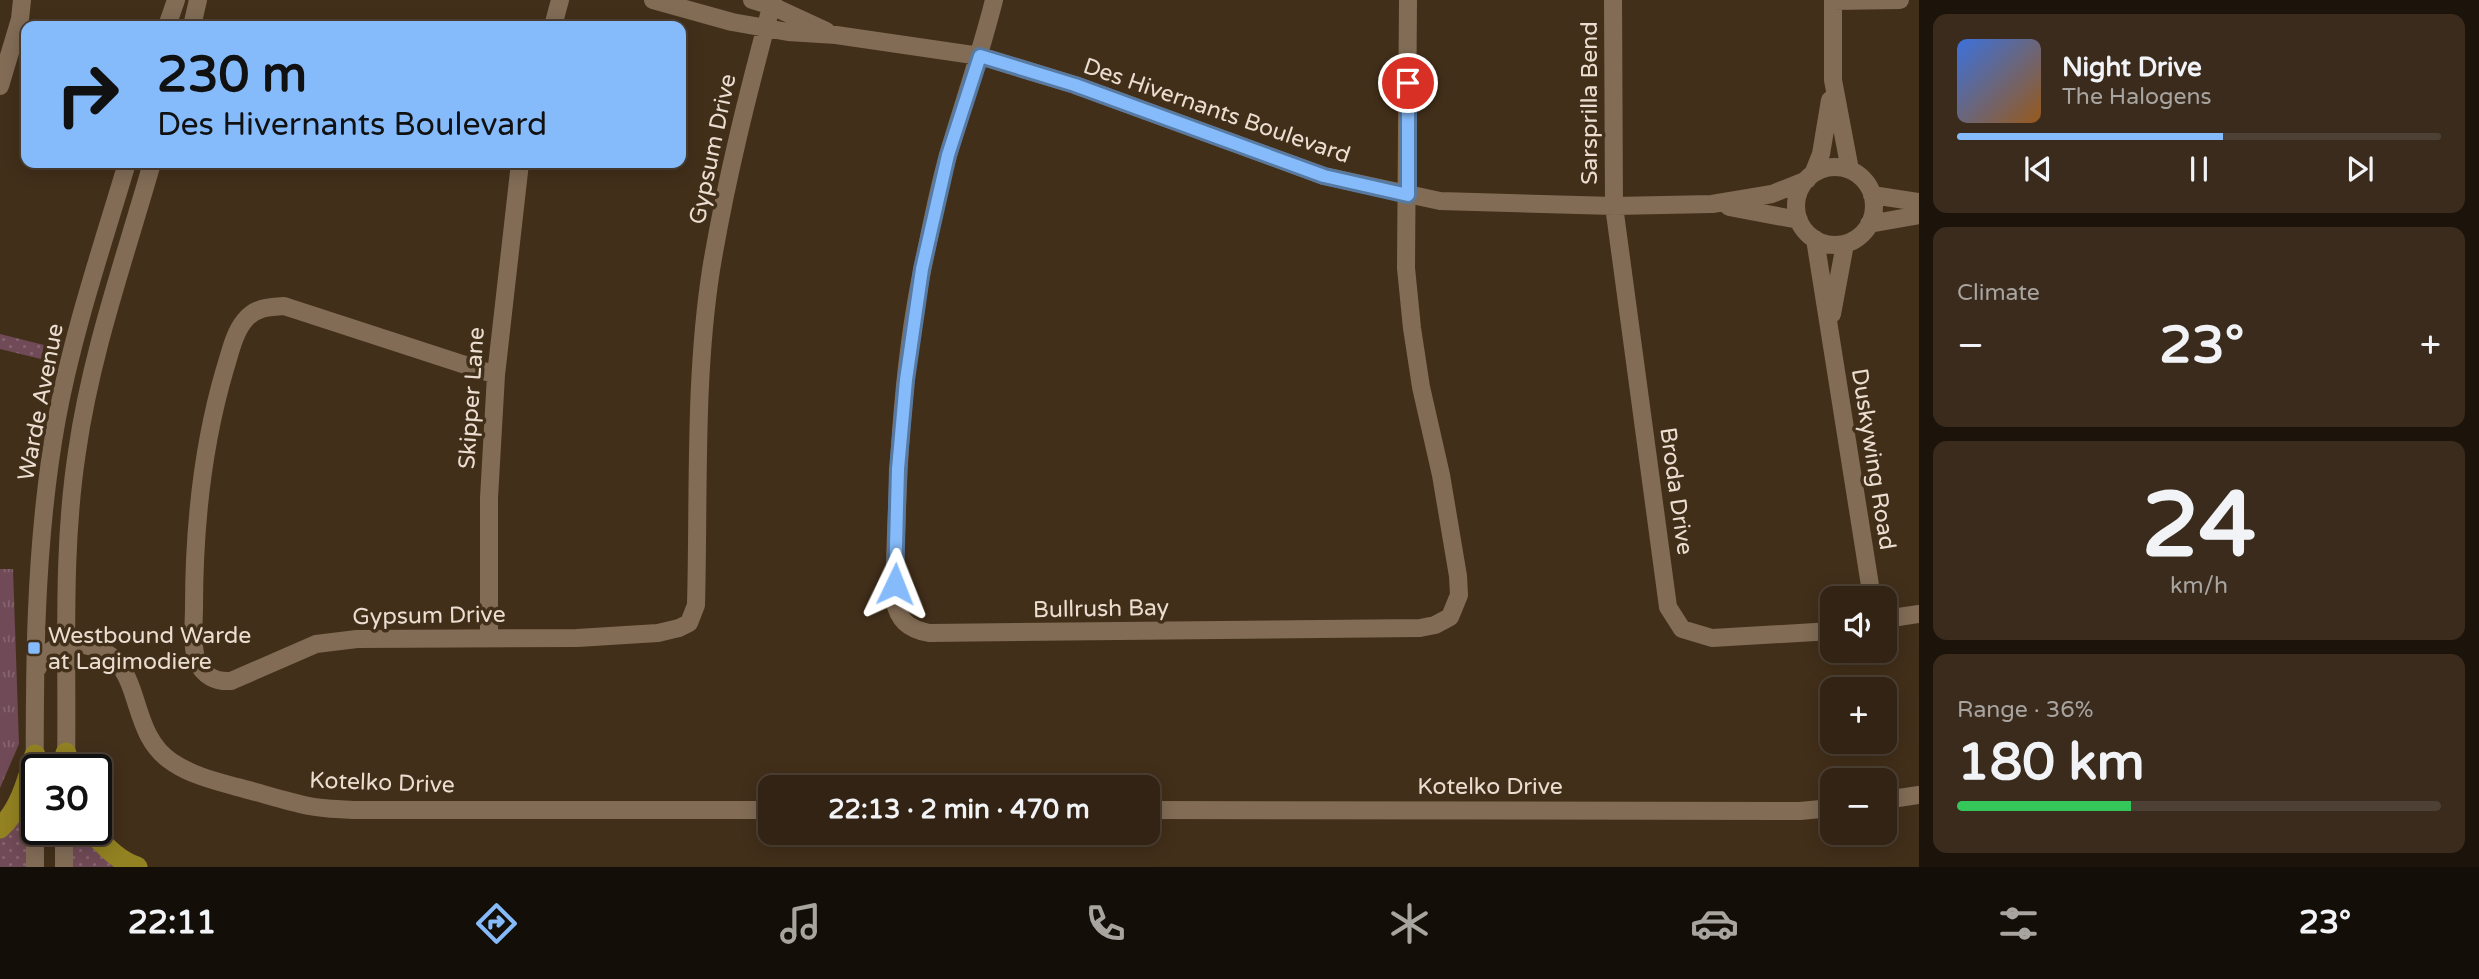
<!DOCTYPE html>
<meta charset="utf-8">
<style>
body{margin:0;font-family:"Varela Round",sans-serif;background:#3a2b1d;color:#f1f3f6;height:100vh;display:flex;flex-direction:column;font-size:26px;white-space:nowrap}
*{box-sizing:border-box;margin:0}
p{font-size:23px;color:#a8a4a0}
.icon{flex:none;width:38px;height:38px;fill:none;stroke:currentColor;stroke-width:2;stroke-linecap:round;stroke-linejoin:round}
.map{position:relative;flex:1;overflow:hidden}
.side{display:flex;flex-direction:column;gap:14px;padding:14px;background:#1c130b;width:560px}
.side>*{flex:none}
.top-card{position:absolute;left:21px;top:21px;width:665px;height:147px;border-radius:14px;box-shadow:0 4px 18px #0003,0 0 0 2px #4d4034;background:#86bbfb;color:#111;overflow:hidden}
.controls{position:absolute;left:1820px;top:586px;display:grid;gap:14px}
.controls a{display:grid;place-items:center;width:77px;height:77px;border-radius:14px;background:#322314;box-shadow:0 4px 18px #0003,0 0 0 2px #4d4034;font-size:35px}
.speed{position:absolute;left:21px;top:754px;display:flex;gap:14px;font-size:35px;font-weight:700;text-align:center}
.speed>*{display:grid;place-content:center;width:91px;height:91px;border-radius:50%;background:#322314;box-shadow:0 4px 18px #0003,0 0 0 2px #4d4034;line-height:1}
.speed .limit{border:4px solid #111;border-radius:10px;background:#fff;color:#111}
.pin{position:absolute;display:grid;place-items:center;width:60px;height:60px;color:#fff;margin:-30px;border:4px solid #fff;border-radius:50%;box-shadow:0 2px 7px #0007}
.me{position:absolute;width:77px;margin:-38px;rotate:2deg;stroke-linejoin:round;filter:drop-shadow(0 0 5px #0008)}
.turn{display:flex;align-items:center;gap:24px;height:147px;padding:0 21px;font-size:32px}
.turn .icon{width:91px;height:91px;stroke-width:2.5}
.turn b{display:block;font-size:49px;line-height:60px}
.big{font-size:52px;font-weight:700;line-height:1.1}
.side .widget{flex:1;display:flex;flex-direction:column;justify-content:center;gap:10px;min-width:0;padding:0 24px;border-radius:14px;background:#3a2b1d}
.side .dial{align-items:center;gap:0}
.dial b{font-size:91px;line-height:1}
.song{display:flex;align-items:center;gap:21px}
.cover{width:84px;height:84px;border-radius:10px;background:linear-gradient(135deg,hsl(220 70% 55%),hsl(30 70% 35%))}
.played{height:7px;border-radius:4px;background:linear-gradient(90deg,#86bbfb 55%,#4d4034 55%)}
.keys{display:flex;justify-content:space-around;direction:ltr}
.heat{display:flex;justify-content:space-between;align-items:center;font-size:38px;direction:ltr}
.charge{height:10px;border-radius:5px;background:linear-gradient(90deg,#34c759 36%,#4d4034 0)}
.trip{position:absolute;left:758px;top:775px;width:402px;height:70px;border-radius:14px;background:#322314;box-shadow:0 4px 18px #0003,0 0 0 2px #4d4034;font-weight:700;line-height:70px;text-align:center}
.dock{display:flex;height:112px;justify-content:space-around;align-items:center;background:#140e08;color:#a8a4a0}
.dock .icon{width:49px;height:49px}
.dock .selected{color:#86bbfb}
.dock b{font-size:32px;color:#f1f3f6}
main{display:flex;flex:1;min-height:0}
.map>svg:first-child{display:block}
.grass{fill:url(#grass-dots)}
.park{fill:url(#park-tufts)}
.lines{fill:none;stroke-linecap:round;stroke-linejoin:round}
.minor{stroke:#826c56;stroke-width:18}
.major{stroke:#938222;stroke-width:21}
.route-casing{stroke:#577aa3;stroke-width:18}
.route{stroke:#86bbfb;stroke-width:12}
.poi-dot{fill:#86bbfb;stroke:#422f1a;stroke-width:2.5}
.labels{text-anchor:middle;stroke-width:7;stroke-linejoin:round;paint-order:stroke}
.street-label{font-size:23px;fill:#ebded1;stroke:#422f1a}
.poi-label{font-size:23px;fill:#ebded1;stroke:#422f1a;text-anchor:start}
</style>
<main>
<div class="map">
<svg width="1919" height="867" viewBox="0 0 1919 867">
<defs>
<pattern id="grass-dots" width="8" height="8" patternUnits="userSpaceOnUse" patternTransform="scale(1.75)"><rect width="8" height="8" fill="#704a56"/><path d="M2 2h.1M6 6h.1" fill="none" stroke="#85646d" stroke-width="1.8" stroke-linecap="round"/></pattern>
<pattern id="park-tufts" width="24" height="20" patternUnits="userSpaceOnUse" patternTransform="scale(1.75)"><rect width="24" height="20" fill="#704a56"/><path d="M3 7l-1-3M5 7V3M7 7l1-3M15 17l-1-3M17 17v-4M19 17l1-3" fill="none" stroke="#85646d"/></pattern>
</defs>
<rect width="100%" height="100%" fill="#422f1a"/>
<path class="grass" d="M0 334 44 345 41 359 0 349Z
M24 811 25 812 28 867H0V837Z
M73 830H84L119 867H73Z"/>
<path class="park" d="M0 569H13L19 744 0 788Z"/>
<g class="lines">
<path class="minor" d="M653 0 732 22 788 32 836 35 980 56 1075 85 1324 176 1440 201 1614 206 1712 204 1772 194 1807 180
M752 0 772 6 826 31
M994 0C981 52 964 101 949 152 938 189 931 228 923 266 900 375 897 488 894 599 898 620 908 629 929 633L1420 628 1435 625 1450 617 1459 595 1458 576 1441 475 1421 387 1412 328 1406 268 1408 0
M1613 0 1614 206 1668 607 1682 629 1712 638 1832 631
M1833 0V80L1850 170
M1833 1 1900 0
M167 26 176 0
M192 26 198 0
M553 26 560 0
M0 86 20 19 22 0
M1796 206a39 39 0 1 1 78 0a39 39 0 1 1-78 0Z
M1813 174 1821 154 1830 100
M1872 195 1919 202
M1729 207 1799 220
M1869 224 1919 215
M1815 239 1872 598
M1832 314 1845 244
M496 375 284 306C269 307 256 307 245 320 234 333 230 353 225 369 202 447 194 527 194 608 194 624 191 645 197 661 203 676 216 682 231 681L316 644 357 639 577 638 658 633 679 628 689 623 696 605C699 493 694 380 711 270 726 179 749 89 773 0
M1885 619 1919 614
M489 637V498L496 375 520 163
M37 669C45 654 54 643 74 644 151 648 121 729 172 762 191 775 215 781 237 787 261 793 285 801 309 806 323 809 338 809 352 810H770
M66 767C68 662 61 556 77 452 91 353 125 258 152 163
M1885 800 1919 795
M1148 810 1800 811 1832 808
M35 867C35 718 30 565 57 418 73 332 102 247 127 163
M64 867V830"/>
<path class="major" d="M66 753 69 770
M0 828C20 810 28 779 35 755
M91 830C103 845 118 861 137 867"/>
</g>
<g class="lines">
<defs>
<path id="route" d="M895 584 898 469 906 380 922 269 948 155 980 56 1075 85 1324 176 1408 195V83"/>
</defs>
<use href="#route" class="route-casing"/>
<use href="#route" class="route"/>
</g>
<rect class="poi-dot" x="27" y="641" width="14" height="14" rx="3.5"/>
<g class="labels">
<g class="street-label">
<text transform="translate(1589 103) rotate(-90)" y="8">Sarsprilla Bend</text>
<text transform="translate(1217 110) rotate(19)" y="8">Des Hivernants Boulevard</text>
<text transform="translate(712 149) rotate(-78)" y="8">Gypsum Drive</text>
<text transform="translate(471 398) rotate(-86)" y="8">Skipper Lane</text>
<text transform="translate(40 402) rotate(-79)" y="8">Warde Avenue</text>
<text transform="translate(1874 459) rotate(81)" y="8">Duskywing Road</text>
<text transform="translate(1677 491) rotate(82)" y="8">Broda Drive</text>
<text transform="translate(1101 608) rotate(-1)" y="8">Bullrush Bay</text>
<text transform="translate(429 615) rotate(-1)" y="8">Gypsum Drive</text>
<text transform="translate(382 782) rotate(2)" y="8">Kotelko Drive</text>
<text x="1490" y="794">Kotelko Drive</text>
</g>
<g class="poi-label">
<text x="48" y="643">Westbound Warde<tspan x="48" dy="26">at Lagimodiere</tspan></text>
</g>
</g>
</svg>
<div class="controls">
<a><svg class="icon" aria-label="sound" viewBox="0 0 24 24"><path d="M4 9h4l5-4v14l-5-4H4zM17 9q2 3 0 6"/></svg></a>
<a>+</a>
<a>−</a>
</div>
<div class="speed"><div class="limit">30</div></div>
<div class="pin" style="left:1408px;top:83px;background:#d93025"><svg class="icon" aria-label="arrive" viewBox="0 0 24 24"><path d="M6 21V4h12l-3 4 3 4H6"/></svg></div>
<svg class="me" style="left:895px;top:584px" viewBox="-20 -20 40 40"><path d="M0-17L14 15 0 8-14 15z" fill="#86bbfb" stroke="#fff" stroke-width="4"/></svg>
<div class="trip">22:13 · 2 min · 470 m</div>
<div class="top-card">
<div class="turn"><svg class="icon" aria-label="right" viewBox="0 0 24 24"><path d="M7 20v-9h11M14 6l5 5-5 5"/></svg><div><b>230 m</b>Des Hivernants Boulevard</div></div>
</div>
</div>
<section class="side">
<div class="widget">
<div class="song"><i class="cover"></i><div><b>Night Drive</b><p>The Halogens</p></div></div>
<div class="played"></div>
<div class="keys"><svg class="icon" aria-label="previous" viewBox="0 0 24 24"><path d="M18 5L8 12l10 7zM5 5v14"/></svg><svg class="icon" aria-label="pause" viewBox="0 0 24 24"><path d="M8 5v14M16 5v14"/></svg><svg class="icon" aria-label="next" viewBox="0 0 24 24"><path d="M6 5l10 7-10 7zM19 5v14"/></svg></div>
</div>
<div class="widget"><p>Climate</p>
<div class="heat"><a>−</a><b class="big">23°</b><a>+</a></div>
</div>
<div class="widget dial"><b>24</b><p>km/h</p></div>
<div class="widget"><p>Range · 36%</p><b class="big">180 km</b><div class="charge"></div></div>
</section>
</main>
<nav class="dock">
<b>22:11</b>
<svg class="icon selected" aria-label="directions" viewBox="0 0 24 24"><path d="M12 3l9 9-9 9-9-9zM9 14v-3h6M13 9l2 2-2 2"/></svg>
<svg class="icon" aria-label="music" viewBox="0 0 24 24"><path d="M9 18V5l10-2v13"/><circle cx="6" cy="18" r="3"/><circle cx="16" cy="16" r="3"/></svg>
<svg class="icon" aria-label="phone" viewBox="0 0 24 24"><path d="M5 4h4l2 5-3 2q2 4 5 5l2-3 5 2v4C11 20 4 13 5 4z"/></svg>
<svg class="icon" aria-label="climate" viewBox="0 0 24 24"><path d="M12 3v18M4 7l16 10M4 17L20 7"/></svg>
<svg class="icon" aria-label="car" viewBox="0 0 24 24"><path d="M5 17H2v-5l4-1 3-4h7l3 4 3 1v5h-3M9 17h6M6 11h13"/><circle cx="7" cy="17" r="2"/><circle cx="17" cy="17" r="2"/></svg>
<svg class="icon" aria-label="filters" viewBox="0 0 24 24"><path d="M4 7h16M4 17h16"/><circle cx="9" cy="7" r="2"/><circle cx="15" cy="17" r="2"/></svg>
<b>23°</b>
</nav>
